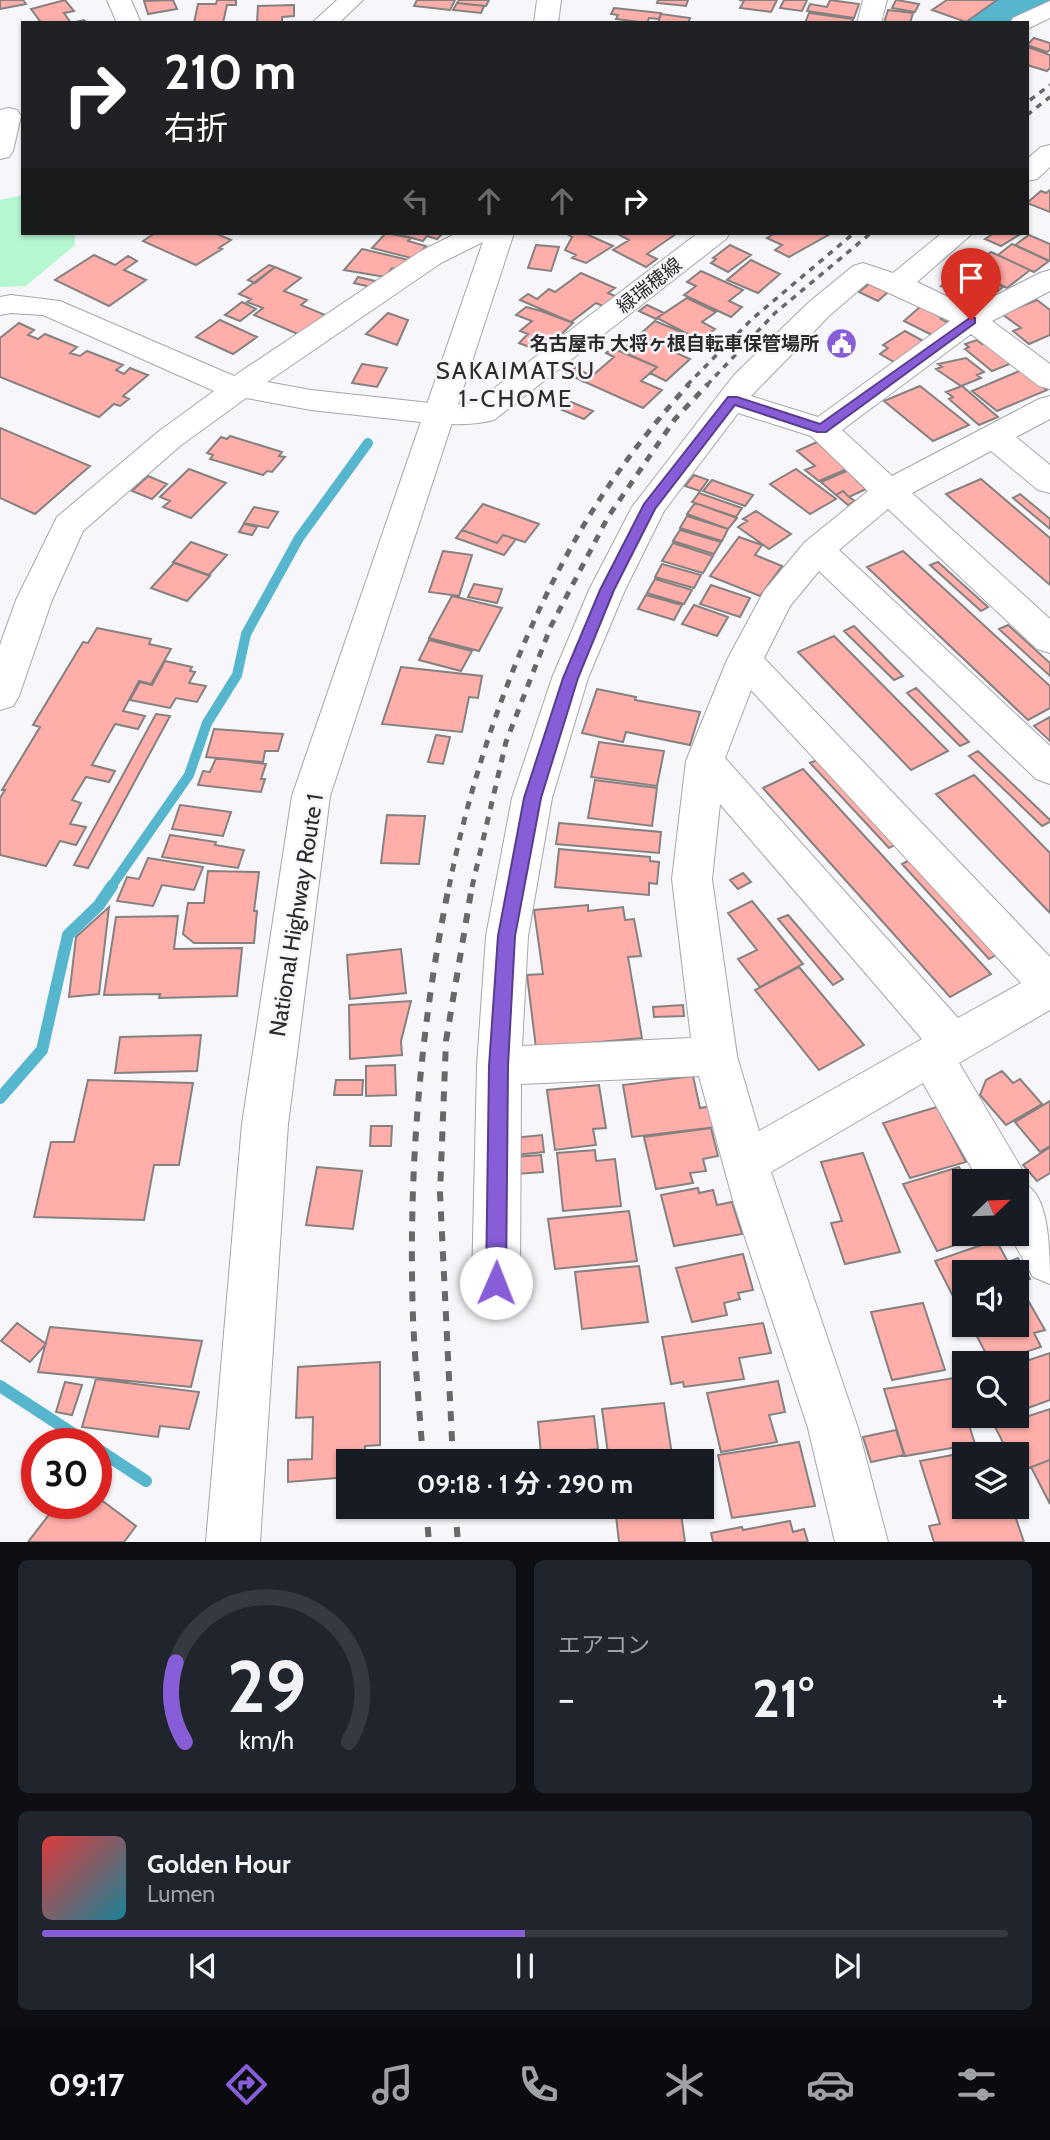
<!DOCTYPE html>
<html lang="ja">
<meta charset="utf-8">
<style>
body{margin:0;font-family:Cabin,"Noto Sans JP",sans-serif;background:#20242c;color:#f1f3f6;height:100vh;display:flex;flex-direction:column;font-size:26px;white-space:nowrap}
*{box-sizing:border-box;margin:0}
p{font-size:23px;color:#9ea1a6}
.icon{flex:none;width:38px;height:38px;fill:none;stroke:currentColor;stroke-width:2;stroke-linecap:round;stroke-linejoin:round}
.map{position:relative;height:1542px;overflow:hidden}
.sheet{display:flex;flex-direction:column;gap:18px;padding:18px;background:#0d0f14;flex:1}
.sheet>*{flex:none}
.top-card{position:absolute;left:21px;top:21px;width:1008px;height:214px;border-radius:0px;box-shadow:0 2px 5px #0004;background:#202124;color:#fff;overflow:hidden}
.needle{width:46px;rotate:67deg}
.controls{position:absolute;left:952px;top:1169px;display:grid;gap:14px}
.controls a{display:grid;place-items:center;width:77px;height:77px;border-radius:0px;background:#171b24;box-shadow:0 2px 5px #0004;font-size:35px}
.speed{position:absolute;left:21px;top:1428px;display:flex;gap:14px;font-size:35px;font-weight:700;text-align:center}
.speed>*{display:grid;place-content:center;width:91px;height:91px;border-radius:50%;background:#171b24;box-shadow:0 2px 5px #0004;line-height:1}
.speed .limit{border:10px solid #d22;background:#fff;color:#111}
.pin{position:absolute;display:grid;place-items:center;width:60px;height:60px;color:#fff;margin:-72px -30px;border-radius:50% 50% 50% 0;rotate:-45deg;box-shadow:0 0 7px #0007}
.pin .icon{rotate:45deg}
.me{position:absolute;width:77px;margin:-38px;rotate:1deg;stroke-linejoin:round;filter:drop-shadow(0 0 5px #0008)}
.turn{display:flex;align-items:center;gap:24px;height:147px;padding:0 28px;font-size:32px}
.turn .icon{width:91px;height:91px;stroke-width:2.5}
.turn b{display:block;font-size:49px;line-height:60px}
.lanes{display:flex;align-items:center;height:66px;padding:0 28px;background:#0003;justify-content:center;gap:35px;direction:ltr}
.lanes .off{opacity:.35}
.big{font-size:52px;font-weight:700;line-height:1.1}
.sheet .widget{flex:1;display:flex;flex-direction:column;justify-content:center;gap:10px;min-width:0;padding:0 24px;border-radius:10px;background:#20242c}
.sheet .dial{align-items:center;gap:0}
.dial svg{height:182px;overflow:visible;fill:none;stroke:#363941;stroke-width:7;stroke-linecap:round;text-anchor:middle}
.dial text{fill:#f1f3f6;stroke:none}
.song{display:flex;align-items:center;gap:21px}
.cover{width:84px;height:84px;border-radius:10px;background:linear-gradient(135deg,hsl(0 70% 55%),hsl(190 70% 35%))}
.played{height:7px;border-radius:4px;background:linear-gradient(90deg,#885ed8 50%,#363941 50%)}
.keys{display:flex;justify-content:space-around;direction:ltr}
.heat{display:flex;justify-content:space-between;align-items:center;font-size:38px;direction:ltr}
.sheet .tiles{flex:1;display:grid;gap:18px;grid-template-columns:1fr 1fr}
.widget:last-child{grid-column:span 2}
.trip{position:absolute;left:336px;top:1449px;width:378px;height:70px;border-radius:0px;background:#171b24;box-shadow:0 2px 5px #0004;font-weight:700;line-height:70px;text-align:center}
.tabs{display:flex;height:112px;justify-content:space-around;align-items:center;background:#090b0e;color:#9ea1a6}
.tabs .icon{width:49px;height:49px}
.tabs .on{color:#885ed8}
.tabs b{font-size:32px;color:#f1f3f6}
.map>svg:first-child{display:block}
.green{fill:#b5f7d0}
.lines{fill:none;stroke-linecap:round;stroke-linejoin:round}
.stream-far1{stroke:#56b6ce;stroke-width:10}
.stream{stroke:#56b6ce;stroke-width:12}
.river{fill:#56b6ce;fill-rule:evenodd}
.building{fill:#ffaea9;stroke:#858181;stroke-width:2}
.minor-casing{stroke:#a6a6aa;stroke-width:2}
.major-casing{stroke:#a6a6aa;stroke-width:2}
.highway-casing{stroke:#a6a6aa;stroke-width:2}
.minor{fill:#fff;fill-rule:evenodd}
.major{fill:#fff;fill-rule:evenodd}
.highway{fill:#fff;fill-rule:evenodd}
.rail-far2{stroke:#68686a;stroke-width:3.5;stroke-dasharray:6 6;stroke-linecap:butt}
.rail-far1{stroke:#68686a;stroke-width:5;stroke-dasharray:8 8;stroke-linecap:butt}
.rail{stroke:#68686a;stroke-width:6;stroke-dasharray:10 10;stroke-linecap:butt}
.route{fill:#885ed8;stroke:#583d8c;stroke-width:2}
.labels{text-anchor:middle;stroke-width:5;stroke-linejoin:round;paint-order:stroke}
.far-street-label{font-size:19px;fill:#2b2b2c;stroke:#f7f7fb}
.far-poi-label{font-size:19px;font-weight:bold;fill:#2b2b2c;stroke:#f7f7fb;text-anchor:end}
.street-label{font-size:23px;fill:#2b2b2c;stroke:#f7f7fb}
.neighbourhood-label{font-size:24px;letter-spacing:2px;fill:#2b2b2c;stroke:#f7f7fb}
</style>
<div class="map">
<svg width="1050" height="1542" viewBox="0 0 1050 1542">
<rect width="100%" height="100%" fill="#f7f7fb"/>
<path class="green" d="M23 195V233H75V245L26 286 0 287V200Z"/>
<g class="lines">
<path class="stream-far1" d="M111 887 189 775 207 723 237 675 246 634 299 538 368 443"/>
<path class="stream" d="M0 1098 42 1050 68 935 99 905 112 886
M0 1386 89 1444
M96 1448 146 1481"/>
<path class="river" d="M998 0H1050C1039 28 986 23 961 23L967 14Z"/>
</g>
<path class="building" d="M0 0H23L26 4 0 9Z
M65 0 74 11 64 13 71 23 84 20 87 23H34L40 21 31 9Z
M173 0 177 9 148 14 144 1Z
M217 0H236V5H227L223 23H194L198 4H216Z
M417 0H455L450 10 414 6Z
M459 0H489L486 6 457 3Z
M658 0H688L686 6 657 3Z
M739 0H777L771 12 740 8 744 1Z
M784 0H807L802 11 780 8Z
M830 0 859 4 854 18 807 11 810 4 827 7Z
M896 0H897L919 4 915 12 892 8Z
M947 0H997L966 22 932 10Z
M457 3 484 6 481 13 453 10Z
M294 5V16L282 17V22L293 23H257L258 6Z
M614 8 661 13 659 19 649 18 647 23 616 19 618 15 611 14Z
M888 10 913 13 910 23H884Z
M809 13 853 19 852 23H805Z
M661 14 690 18 688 23H658Z
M1034 38 1050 43V50L1047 52 1027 45Z
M1028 47 1050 55V68L1047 71 1027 65Z
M1050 190V212L1027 203 1041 191 1046 193Z
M155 233H215L231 240 219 248 222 249 196 265 143 241Z
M386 233 411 238 408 241 426 246 415 259 372 248Z
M394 233H443L437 239 427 236 423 241Z
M570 233H584L613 246 586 263 572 258 576 255 565 250 572 237 567 234Z
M616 233H674L676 234 647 254 657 259 646 267 613 250 629 240Z
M775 233H829L830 234 789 257 775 250 782 245 767 238Z
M994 233H1022L1001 246 985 239Z
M1029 235 1050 244V261L1015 245Z
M1012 244 1049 261 1034 272 998 255Z
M536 245 559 247 551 271 528 268Z
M730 245 751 255 728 272 711 263 716 259 713 258Z
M362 249 409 260 401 270 392 268 385 277 344 270Z
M991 252 1030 270 1007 288 968 269Z
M94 255 115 265 128 256 137 261 124 270 146 280 109 306 55 280Z
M751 260 780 274 758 293 727 280Z
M269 265 275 267 255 283 248 280Z
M275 267 301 278 284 291 307 300 301 305 325 315 300 335 254 315 263 308 247 302 251 299 239 294Z
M962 269 1003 287 987 300 982 298 975 303 962 297 966 294 941 286Z
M701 271 743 290 729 301 742 307 731 317 684 295 696 286 687 282Z
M581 273 615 288 608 293 620 298 607 308 596 303 571 322 520 300 528 294 537 299 549 289 555 292Z
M358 277 375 281 371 287 354 283Z
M869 284 888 292 878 301 859 292Z
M687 298 716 312 702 322 715 329 699 340 657 318Z
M1037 300 1050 310V335L1029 344 1013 331 1021 328 1002 314Z
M242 302 256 309 240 321 225 315Z
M647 305 664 313 656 319 639 311Z
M921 306 943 318 941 319 953 325 934 336 904 321Z
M526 307 541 311 573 323 543 352 519 343 528 334 520 331 532 321 516 315Z
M388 313 408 320 397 345 366 334Z
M220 320 257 337 233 354 196 337Z
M655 321 691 336 674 352 690 359 666 381 650 373 657 367 621 351Z
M19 323 34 330 28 335 38 339 45 334 77 347 70 353 80 356 87 351 123 365 116 370 124 374 130 368 148 375 123 396 129 399 120 406 114 404 99 417 0 377V338Z
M905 331 927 343 896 363 880 354 888 348 883 345Z
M977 340 982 344 986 342 1012 363 992 371 965 349 969 347 965 344Z
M612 348 657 367 641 381 662 390 643 408 585 382 614 357 606 353Z
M966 358 984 372 977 375 981 378 961 386 936 369 942 367 938 364Z
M362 364 387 368 377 387 352 383Z
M575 367 591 376 584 382 567 373Z
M1022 370 1047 390 997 411 972 391Z
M920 386 969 425 933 441 884 401Z
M962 386 998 417 979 425 949 399 953 397 946 392Z
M571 402 593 411 584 419 562 410Z
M0 428 90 466 35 514 0 498Z
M230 436 282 452 279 456 285 457 272 472 267 471 263 475 210 459 213 455 207 453 221 437 227 439Z
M817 442 847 469 819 481 805 470 815 466 797 451Z
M189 469 226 483 191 518 163 507 170 501 160 497Z
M796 469 836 499 810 514 770 484Z
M849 470 861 479 857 481 866 489 849 497 843 491 836 495 821 482Z
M694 475 708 480 700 491 685 486Z
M148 476 167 484 152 499 132 491Z
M981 479 1050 538V585L946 494Z
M712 480 753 495 745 506 703 491Z
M843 491 849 497 855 501 848 505 836 495Z
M699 493 742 508 736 517 692 502Z
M1020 494 1050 519V529L1013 498Z
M695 503 737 518 728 529 687 514Z
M483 504 539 524 525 542 503 535 497 543 462 530Z
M254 507 278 512 268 528 244 523Z
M756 511 791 534 769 549 738 527 747 521 743 519Z
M687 516 728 529 722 541 680 528Z
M244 524 257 527 252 535 239 532Z
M462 530 497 543 503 535 516 539 504 555 456 538Z
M680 530 721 542 714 554 673 541Z
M739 537 762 545 755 555 782 566 760 596 710 576Z
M191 542 227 555 209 575 173 562Z
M673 543 713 556 703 573 662 561Z
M443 551 472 555 459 596 429 592Z
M903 551 1050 686V708L1028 720 867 567Z
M938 562 988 607 981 611 930 565Z
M174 563 210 576 187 601 151 588Z
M662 564 701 575 694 588 655 577Z
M655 579 692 590 684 604 647 593Z
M474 584 502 589 497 603 468 597Z
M711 585 750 598 740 617 700 604Z
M646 595 682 605 674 620 638 609Z
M452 596 502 608 479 651 429 638Z
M694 605 728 617 717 636 682 624Z
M1008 625 1050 663V676L999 629Z
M854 626 903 676 894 680 844 631Z
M97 628 151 639 149 644 171 649 151 684 139 681 123 711 145 716 138 729 115 724 92 765 115 771 109 782 86 777 72 800 81 803 70 824 86 827 76 845 60 841 46 866 0 855V798L5 790H2L40 727 33 725 83 642 88 643Z
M834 636 948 751 911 770 798 652Z
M429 640 472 651 461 671 419 660Z
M165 661 192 667 190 671 195 672 189 683 206 686 197 702 176 698 170 708 130 700 140 682 152 685Z
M401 667 482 676 478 698 469 697 462 732 382 724Z
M916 688 969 742 960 746 907 693Z
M597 689 636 697 635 700 700 712 690 745 626 732 623 742 582 733Z
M156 714 170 716 88 868 74 865Z
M1050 717V741L1034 726Z
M214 729 283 734 278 751H265L263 762 206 757Z
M436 735 450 737 443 764 428 762Z
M599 742 664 751 657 786 591 777Z
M978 751 1050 820V822L1042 826 969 756Z
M216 758 266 764 261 779H265L261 792 198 785 203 771 210 772Z
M820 759 898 843 889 848 810 763Z
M803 769 991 974 950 997 763 788Z
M974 775 1050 853V913L936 794Z
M595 780 657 788 652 826 588 818Z
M180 805 231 812 223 836 172 829Z
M387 815 425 816 419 864 381 863Z
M559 823 661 832 659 853 556 844Z
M170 835 216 842 215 845 244 850 238 868 162 857Z
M559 849 650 857V861L659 862 657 884 649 883V895L555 887Z
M148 858 203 867 194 890 162 885 153 906 117 901 127 877 139 879Z
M913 858 1001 952 989 959 902 864Z
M208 871 259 872 254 911H257L254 943H194L183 934 188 903H204Z
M743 873 751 882 738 889 730 880Z
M752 901 803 964 760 987 738 959 757 950 728 913Z
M588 905V911L623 907 625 920 634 919 641 956 628 957 642 1038 536 1048 527 975 543 974 534 910Z
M109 907 99 994 69 997 76 937Z
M788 915 843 979 833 985 778 919Z
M178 916 174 949 242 948 237 996 159 998 160 994 104 995 116 917Z
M401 949 406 993 350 999 347 955Z
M799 967 864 1045 819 1070 755 990Z
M411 1001 401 1041 402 1055 350 1059 349 1005Z
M683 1005 684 1016 654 1017 653 1007Z
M201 1035 197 1071 115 1073 120 1037Z
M395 1065 396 1095 366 1096V1066Z
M1002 1071 1013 1083 1020 1079 1042 1104 1006 1125 980 1095 986 1080Z
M693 1076 700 1108 712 1106 717 1127 632 1137 623 1085Z
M88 1080 193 1083 179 1165H154L144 1220 34 1217 51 1142H74Z
M336 1080H363L362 1095H334Z
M599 1085 606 1128 593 1129 596 1145 555 1150 547 1090Z
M1050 1101V1146L1040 1152 1015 1122Z
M937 1107 966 1162 910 1178 883 1123Z
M371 1126H392L391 1146H370Z
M711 1128 718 1156 703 1159 706 1171 690 1173 693 1183 656 1189 644 1137Z
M542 1135 544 1152 515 1155 513 1138Z
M1050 1147V1173L1037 1181 1023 1165Z
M595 1150 596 1161 615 1159 621 1206 563 1211 557 1153Z
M863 1153 900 1252 845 1264 831 1223 842 1221 821 1162Z
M541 1155 543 1172 516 1174 514 1157Z
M317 1167 362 1171 353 1229 306 1225Z
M959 1167 966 1181H964V1234H988L937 1251 903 1184Z
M698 1188 699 1193 713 1190 717 1205 732 1202 742 1234 674 1246 661 1195Z
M629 1211 637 1261 555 1269 548 1219Z
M996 1240 1008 1262 1018 1258 1030 1279 1017 1283V1272H964V1301L957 1304 935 1261Z
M743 1254 753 1290 738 1293 740 1299 724 1303 727 1315 692 1322 676 1268Z
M639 1266 648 1322 582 1329 575 1272Z
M1021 1288 1045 1330 1034 1333 1041 1347 991 1363 971 1325H1017V1289Z
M923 1303 945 1370 892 1380 871 1312Z
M17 1323 46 1344 30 1362 1 1341Z
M763 1323 771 1353 739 1358 744 1379 684 1387 683 1382 671 1384 662 1337Z
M50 1327 202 1341 191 1387 38 1372Z
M1050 1353V1400L1017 1412V1364Z
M380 1362V1445L365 1446V1461H348V1477L288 1482V1460L312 1459 313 1417 296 1418 298 1367Z
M954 1378 975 1444 905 1456 884 1389Z
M96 1379 199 1392 189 1429 160 1426 158 1437 82 1427Z
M778 1381 785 1412 769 1415 777 1442 721 1452 707 1393Z
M65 1382 82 1385 72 1415 56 1412Z
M664 1403 673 1461H609L602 1409Z
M1050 1409V1460L1018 1472 1017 1454H1009L995 1427Z
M594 1416 598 1449 541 1454 538 1422Z
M896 1430 904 1455 871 1462 863 1437Z
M799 1442 815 1506 732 1518 718 1455Z
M991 1448 993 1454H964V1507H1012L1024 1542H934L929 1526 940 1524 920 1461Z
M1050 1460V1504L1031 1467Z
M96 1496 136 1526 124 1542H28L58 1503H96Z
M615 1507H680L685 1542H619Z
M790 1521 793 1532 804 1529 808 1542H713L711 1533 742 1527 743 1530Z"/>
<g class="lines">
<defs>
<path id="minor" d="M107 0H131L141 23H117Z
M337 0H363L339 23H312Z
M1050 1V18L1027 29V23H1010L1013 18Z
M8 108 17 110 21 116 13 151 9 157 0 159V110Z
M1050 145V167L1037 179 1027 181V159L1041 147Z
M457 233H493L489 239 441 263 267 382 311 390 439 404 450 407 455 414 450 421 439 424 311 410 246 398 180 446 83 531 52 600 19 696 13 706 0 710V645L16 600 57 517 158 432 214 391 43 315 11 313 0 315V297L11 295 60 301 234 376 421 251Z
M942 233H973L917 282 971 308 1040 273 1050 270V291L992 321 1050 364V389L1039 386 971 334 842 430 892 476 1039 399 1050 396V419L1016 437 1050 465V493L1038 490 991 451 912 493 1050 619V653L1037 649 888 509 839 550 1050 746V784L1036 779 819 571 790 606 764 658 1050 957V1010L959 1063 1020 1166 1027 1181 1026 1185C1050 1197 1050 1255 1050 1284L1033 1277 1009 1234H1017V1181H979L923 1083 771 1172 858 1428 888 1542H835L808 1428 734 1204 699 1076 521 1084 520 1284 513 1300 496 1307 479 1300 472 1284 477 1066 486 936 512 798 552 678 589 590 632 507 734 375 808 303 853 266 863 263 893 273ZM867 283 950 321 818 417 751 396 830 315ZM738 413 811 436 868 491 805 542 764 591 727 660 686 761 672 879 691 1038 522 1046 528 936 552 798 588 678 625 590 664 511ZM751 690 1021 983 958 1018 725 758ZM720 804 922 1039 759 1131 737 1056 712 879Z"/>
<path id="major" d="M863 0H887L881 23H857Z
M698 233H730L726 239 494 420C474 425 448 426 428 421L423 414 428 407 475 403Z"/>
<path id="highway" d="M537 0H561L558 23H534Z
M486 233H514L330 796 288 1124 260 1542H206L242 1124 292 796Z"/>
</defs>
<use href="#minor" class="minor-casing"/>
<use href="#major" class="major-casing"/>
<use href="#highway" class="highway-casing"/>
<use href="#minor" class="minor"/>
<use href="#major" class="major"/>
<use href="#highway" class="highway"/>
<path class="rail-far2" d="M1030 100 1050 85
M1027 115 1050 97
M687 385 752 319 854 233
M707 385 775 313 871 233"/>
<path class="rail-far1" d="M449 887C475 756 526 615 598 502 625 460 656 421 689 384
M472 887 506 742 551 626 608 517 675 419 708 384"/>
<path class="rail" d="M423 1461C420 1413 415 1366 413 1318 408 1173 420 1028 449 886
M453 1461 440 1193 446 1041 472 886
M426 1507 429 1542
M455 1507 458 1542"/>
</g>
<path class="route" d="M971 317 975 318V323L826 432H817L735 405 655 509 614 590 578 678 541 798 515 936 508 1066 506 1283 503 1290 496 1293 489 1290 486 1283 489 1066 498 936 524 798 563 678 600 590 644 504 728 397H737L820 424Z"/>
<defs>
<symbol id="civic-disc" viewBox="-11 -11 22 22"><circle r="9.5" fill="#885ed8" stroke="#f7f7fb"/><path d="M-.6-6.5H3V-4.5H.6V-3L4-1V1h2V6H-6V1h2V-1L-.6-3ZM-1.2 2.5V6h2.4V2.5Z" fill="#fff"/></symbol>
</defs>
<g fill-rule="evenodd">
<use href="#civic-disc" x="824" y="326" width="35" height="35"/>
</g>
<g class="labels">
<g class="far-street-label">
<text transform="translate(649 285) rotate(-38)" y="7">緑瑞穂線</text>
</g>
<g class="far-poi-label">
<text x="819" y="350">名古屋市 大将ヶ根自転車保管場所</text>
</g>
<g class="street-label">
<text transform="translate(296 915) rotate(-81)" y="8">National Highway Route 1</text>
</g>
<g class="neighbourhood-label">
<text x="516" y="379">SAKAIMATSU<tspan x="516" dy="28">1-CHOME</tspan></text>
</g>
</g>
</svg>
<div class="controls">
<a><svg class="needle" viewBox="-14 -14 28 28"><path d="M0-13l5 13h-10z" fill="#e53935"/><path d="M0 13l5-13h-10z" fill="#9ea1a6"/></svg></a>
<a><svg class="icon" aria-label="sound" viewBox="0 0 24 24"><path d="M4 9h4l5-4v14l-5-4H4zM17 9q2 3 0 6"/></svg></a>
<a><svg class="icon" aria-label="search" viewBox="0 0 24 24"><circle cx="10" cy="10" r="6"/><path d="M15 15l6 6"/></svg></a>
<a><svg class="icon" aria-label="layers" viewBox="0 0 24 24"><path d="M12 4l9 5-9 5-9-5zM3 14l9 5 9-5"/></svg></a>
</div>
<div class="speed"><div class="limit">30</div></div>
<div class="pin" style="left:971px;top:320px;background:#d93025"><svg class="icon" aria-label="arrive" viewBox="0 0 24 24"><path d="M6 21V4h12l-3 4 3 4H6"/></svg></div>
<svg class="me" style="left:496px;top:1283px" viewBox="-20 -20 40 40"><circle r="19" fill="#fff"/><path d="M0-13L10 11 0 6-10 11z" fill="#885ed8"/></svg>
<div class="trip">09:18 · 1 分 · 290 m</div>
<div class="top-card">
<div class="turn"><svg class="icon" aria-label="right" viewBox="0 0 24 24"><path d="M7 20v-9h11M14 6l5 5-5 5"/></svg><div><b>210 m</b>右折</div></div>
<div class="lanes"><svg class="icon off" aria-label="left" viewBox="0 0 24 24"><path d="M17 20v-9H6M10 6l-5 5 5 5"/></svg><svg class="icon off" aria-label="ahead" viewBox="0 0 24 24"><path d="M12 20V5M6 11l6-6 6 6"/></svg><svg class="icon off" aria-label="ahead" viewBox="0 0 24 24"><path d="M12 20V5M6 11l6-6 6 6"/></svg><svg class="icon" aria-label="right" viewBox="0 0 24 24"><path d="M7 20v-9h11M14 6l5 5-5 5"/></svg></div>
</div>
</div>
<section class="sheet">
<div class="tiles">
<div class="widget dial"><svg viewBox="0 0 100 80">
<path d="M14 69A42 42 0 1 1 86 69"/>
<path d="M14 69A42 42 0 0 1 10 34" stroke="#885ed8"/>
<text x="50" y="56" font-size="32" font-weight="700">29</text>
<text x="50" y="72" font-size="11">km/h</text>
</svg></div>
<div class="widget"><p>エアコン</p>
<div class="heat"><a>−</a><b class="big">21°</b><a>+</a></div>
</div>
<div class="widget">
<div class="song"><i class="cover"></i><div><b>Golden Hour</b><p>Lumen</p></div></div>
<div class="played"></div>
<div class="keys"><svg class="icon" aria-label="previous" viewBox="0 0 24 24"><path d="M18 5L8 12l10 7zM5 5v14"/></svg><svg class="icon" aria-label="pause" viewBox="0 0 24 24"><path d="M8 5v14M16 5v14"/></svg><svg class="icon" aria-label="next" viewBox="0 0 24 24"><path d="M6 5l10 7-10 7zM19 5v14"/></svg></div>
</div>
</div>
</section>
<nav class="tabs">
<b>09:17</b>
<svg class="icon on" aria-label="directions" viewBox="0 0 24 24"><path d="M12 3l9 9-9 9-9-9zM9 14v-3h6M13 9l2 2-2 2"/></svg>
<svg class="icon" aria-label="music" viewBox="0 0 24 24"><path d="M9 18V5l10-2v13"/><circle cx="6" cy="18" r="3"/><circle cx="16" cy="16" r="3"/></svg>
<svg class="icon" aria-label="phone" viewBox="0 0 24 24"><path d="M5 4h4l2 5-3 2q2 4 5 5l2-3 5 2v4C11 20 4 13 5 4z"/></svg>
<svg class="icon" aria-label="climate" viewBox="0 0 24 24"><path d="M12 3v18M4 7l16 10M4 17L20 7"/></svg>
<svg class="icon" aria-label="car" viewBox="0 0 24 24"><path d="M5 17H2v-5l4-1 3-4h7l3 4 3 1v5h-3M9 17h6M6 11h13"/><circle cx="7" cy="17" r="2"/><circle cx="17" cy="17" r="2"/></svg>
<svg class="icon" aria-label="filters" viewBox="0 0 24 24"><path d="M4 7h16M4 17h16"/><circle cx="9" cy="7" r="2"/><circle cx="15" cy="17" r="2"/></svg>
</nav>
